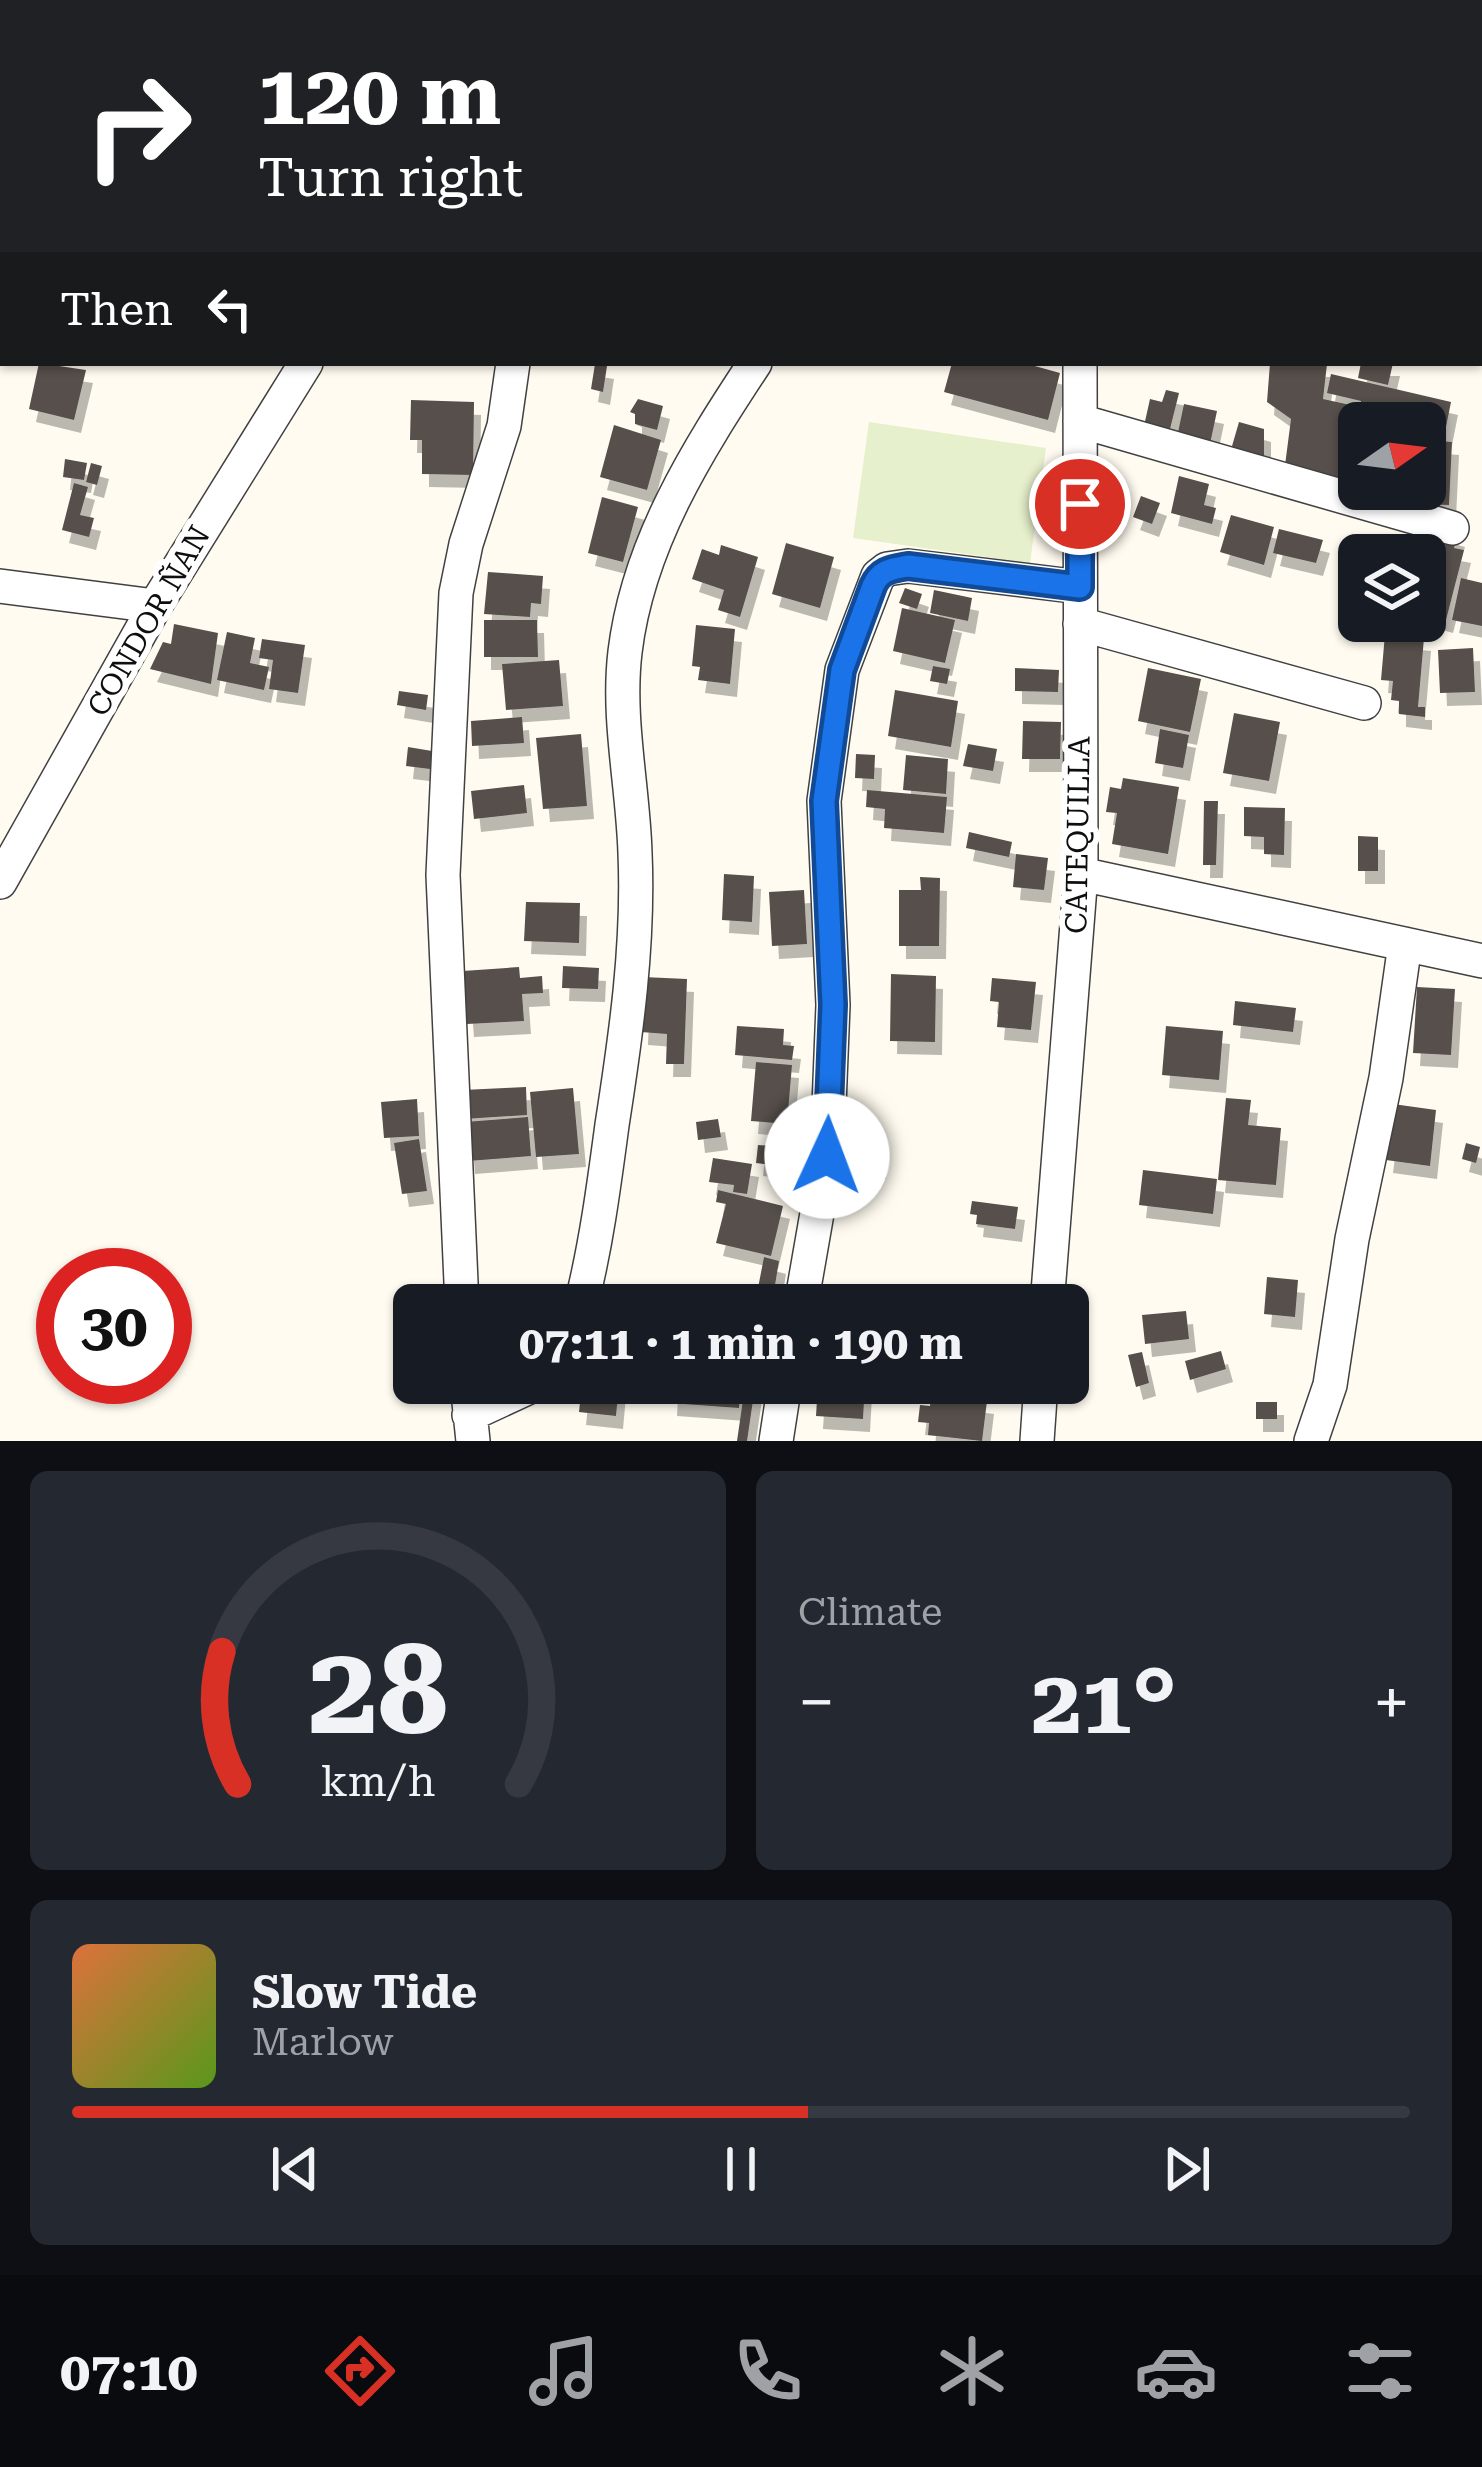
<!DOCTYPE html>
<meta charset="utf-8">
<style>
body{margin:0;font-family:"Roboto Serif",serif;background:#242831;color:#f1f3f6;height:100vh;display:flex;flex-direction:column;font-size:45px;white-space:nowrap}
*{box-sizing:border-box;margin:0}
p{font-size:39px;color:#9ea1a6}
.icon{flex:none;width:66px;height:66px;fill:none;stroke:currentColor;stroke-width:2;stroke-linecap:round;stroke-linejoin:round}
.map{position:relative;height:1441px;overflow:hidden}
.panel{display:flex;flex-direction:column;gap:30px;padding:30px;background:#0d0f14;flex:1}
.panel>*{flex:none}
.hud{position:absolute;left:0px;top:0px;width:1482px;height:366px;box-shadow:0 3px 9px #0004;background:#202124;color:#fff;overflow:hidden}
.needle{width:78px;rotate:76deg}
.fabs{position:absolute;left:1338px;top:402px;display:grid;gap:24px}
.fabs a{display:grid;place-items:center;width:108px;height:108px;border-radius:18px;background:#171b24;box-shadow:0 3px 9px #0004;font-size:60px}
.speed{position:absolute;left:36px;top:1248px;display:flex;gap:24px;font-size:60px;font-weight:700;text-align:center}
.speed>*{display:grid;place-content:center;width:156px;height:156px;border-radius:50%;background:#171b24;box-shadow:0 3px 9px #0004;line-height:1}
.speed .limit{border:18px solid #d22;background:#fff;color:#111}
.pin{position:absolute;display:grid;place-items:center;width:102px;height:102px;color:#fff;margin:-51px;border:6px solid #fff;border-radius:50%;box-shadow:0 3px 12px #0007}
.me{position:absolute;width:132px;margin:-66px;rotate:2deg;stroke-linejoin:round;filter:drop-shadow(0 0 9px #0008)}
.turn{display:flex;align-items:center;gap:42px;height:252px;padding:0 60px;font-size:54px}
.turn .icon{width:156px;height:156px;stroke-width:2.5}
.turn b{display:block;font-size:84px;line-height:102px}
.then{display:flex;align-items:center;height:114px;padding:0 60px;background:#0003;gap:24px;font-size:45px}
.big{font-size:90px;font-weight:700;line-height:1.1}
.panel .tile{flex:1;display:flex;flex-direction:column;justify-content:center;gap:18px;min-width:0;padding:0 42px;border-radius:18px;background:#242831}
.panel .dial{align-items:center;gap:0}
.dial svg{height:312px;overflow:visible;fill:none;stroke:#363941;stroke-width:7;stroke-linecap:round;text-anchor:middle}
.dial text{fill:#f1f3f6;stroke:none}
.song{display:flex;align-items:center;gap:36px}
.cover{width:144px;height:144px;border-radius:18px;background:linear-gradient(135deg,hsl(20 70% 55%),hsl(90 70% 35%))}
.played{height:12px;border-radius:6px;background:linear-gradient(90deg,#d93025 55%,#363941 55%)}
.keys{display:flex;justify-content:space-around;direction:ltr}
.heat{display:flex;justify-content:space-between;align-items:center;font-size:66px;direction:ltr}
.panel .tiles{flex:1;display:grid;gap:30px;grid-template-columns:1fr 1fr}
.tile:last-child{grid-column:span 2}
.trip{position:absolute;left:393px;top:1284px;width:696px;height:120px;border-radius:18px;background:#171b24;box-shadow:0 3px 9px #0004;font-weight:700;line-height:120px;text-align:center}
.tabs{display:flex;height:192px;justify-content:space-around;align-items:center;background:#090b0e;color:#9ea1a6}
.tabs .icon{width:84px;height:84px}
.tabs .active{color:#d93025}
.tabs b{font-size:54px;color:#f1f3f6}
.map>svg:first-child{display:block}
.pitch{fill:#e6f0cc}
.building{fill:#574f4b;filter:url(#shadow)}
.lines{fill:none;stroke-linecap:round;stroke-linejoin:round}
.minor-casing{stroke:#414141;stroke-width:36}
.path{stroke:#303030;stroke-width:6;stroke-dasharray:12 6;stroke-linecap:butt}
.minor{stroke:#fff;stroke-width:33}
.route-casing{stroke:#114b97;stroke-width:30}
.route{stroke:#1a73e8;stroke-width:21}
.labels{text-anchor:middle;stroke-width:12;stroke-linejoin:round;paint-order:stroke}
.street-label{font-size:30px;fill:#0e0e0e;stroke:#fff}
</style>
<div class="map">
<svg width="1482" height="1441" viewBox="0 0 1482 1441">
<defs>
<filter id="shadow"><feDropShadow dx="7" dy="13" stdDeviation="0" flood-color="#0004"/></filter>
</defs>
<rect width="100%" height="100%" fill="#fffbf0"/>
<path class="pitch" d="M869 422 1046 448 1030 563 853 538Z"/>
<path class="building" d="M39 363 86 370 74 420 29 409Z
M952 363H1024L1060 373 1048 420 944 392Z
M1270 363 1327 364 1323 399 1355 406 1342 482 1284 473 1291 419 1267 402Z
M1361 363H1393L1388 385 1358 378Z
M595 364 607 366 603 392 591 389Z
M1331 374 1451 402 1444 437 1425 433V423H1384L1358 417 1361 401 1327 393Z
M1166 390 1179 393 1169 433 1144 426 1150 399 1162 402Z
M638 399 663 406 657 430 635 424V414L630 412Z
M411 400 474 402 473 475 422 474V440H410Z
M1184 404 1217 411 1210 444 1177 437Z
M1239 422 1264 429V463L1230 453Z
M614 425 661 440 647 490 600 477Z
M1357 434H1359V491L1345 487Z
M1426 440 1452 442 1449 505 1422 504Z
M65 459 87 463 84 480 63 477Z
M91 463 102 466 97 485 86 482Z
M1179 476 1209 484 1204 505 1216 508 1212 524 1171 513Z
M74 483 88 487 80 515 94 518 89 537 62 530Z
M1141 496 1160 503 1152 524 1133 517Z
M602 497 638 507 623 562 588 553Z
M1231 515 1274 527 1264 565 1220 552Z
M1429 526 1458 534 1454 548 1464 550 1446 620 1425 614V555H1421Z
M1279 529 1323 540 1316 563 1273 553Z
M786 543 834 557 820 608 772 594Z
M721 545 758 557 740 617 718 610 724 590 692 579 702 549 719 555Z
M488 572 543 576 541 604 531 603 530 617 484 614Z
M1461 578 1482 583V626L1452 620Z
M905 588 922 594 917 609 899 603Z
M934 590 972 598 968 621 930 613Z
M902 608 955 620 945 663 893 651Z
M484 620H537L538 657H484Z
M174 624 218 633 211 684 150 669 163 642 171 644Z
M696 625 735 629 730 684 698 680 700 667 692 666Z
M227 632 255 638 250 663 269 667 264 690 217 680Z
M1385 634 1424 638 1418 707H1425V717L1399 714V701L1391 700 1393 681 1381 680Z
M262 639 305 645 298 693 269 689 273 660 259 658Z
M1473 648 1475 692 1440 693 1438 650Z
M559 660 563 706 506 710 502 664Z
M933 666 950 669 947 684 930 681Z
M1015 668 1059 670 1058 692 1015 691Z
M1148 668 1201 679 1190 732 1138 721Z
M895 690 958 701 951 747 888 736Z
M399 691 428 695 426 710 397 705Z
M1234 713 1280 722 1269 781 1223 773Z
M522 717 524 743 472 746 471 721Z
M1023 721 1061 722 1060 759H1022Z
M1160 729 1189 735 1183 768 1155 763Z
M581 734 587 806 543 809 536 738Z
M968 744 997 749 993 771 963 766Z
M408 747 432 751 430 769 406 766Z
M856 754 875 755 874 779 855 778Z
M906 755 948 759 946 794 903 790Z
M1123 778 1179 787 1168 854 1112 844 1117 813 1106 812 1110 787 1121 789Z
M524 785 527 813 474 819 471 791Z
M867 790 947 797 944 833 884 828 885 809 866 807Z
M1204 801H1218L1216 865H1203Z
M1244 807 1285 808 1284 855 1264 854V837L1244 836Z
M969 832 1012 842 1009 857 966 848Z
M1358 836 1378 837V871H1358Z
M1016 854 1048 858 1044 890 1013 887Z
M724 874 754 876 752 922 722 920Z
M920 877 940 878 939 946H899V890H921Z
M804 890 807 944 772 946 769 892Z
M526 902 580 903 579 943 524 941Z
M563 966 599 968 598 989 562 988Z
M519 967 520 978 542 976 543 993 522 994 524 1021 467 1024 463 971Z
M891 974 936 976 935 1042 890 1041Z
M643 977 687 979 684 1064H666L667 1034 641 1032Z
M992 978 1036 982 1031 1030 997 1027 999 1002 990 1001Z
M1417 987 1455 989 1451 1055 1413 1053Z
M1235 1001 1296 1008 1293 1032 1233 1025Z
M737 1026 784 1029 783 1045 794 1046 792 1060 735 1055Z
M1166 1026 1223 1031 1219 1080 1162 1075Z
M756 1062 792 1065 787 1124 751 1121Z
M526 1087 527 1115 464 1119 463 1090Z
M573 1088 579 1154 536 1157 530 1092Z
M1226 1098 1251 1100 1248 1125 1281 1128 1276 1185 1218 1180Z
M417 1099 419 1136 384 1138 381 1102Z
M1393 1104 1436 1110 1430 1166 1386 1160Z
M528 1117 531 1156 468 1161 465 1122Z
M718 1119 721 1137 698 1140 696 1122Z
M878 1132 879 1166 840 1168 839 1133Z
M419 1139 427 1191 402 1194 394 1143Z
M1466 1143 1480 1147 1476 1163 1462 1159Z
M758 1145 774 1146 772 1165 756 1163Z
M713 1158 752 1164 747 1194 733 1192 734 1185 709 1182Z
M1143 1170 1217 1179 1213 1214 1139 1205Z
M718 1190 783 1206 771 1256 716 1243 726 1204 716 1202Z
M972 1201 1018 1207 1015 1229 976 1224 977 1215 970 1214Z
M764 1257 779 1261 774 1291 758 1288Z
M1267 1277 1298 1280 1295 1317 1264 1314Z
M1186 1311 1189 1339 1145 1344 1142 1315Z
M1221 1351 1226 1369 1190 1380 1185 1361Z
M1142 1352 1149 1383 1136 1387 1128 1355Z
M582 1383H619L616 1416 579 1412Z
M671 1383H741L739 1408 670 1403Z
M818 1383H865L863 1419 816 1416Z
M745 1386 755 1387 747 1441H737Z
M931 1394 987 1401 982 1441 928 1435 929 1423 918 1422 920 1405 930 1406Z
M1256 1402H1277V1419H1256Z"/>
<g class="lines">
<defs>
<path id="minor" d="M24 0 36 3
M1106 0 1115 3
M1408 0 1410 3
M451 3 453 0
M871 3 872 0
M0 292H3
M1080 421 1452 528
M0 586 155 606
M1080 624 1364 703
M1081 874 1482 961
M0 882 155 606 306 363
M462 1305 443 875 456 593 466 544 504 426 513 363
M581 1305C596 1246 604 1185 612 1125 626 1035 639 944 635 853 633 786 617 719 625 652 638 544 697 451 755 363
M801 1305 827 1156 833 1005 824 801 842 670 878 576 887 569 908 566 1080 587
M1047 1305 1081 874 1080 363
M467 1383 473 1441
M469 1415 538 1383
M776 1441 785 1383
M1037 1441 1041 1383
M1311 1441 1330 1385 1352 1239 1386 1078 1405 944"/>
</defs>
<use href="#minor" class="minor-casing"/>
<path class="path" d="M1479 188 1482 195"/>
<use href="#minor" class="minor"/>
</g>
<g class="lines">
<defs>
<path id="route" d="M827 1156 833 1005 824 801 842 670 873 586C880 570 891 569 908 566L1080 587V504"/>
</defs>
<use href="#route" class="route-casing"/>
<use href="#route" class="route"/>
</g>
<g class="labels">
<g class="street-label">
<text transform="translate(149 621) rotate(-60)" y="10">CONDOR ÑAN</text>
<text transform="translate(1078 835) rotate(-89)" y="10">CATEQUILLA</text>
</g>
</g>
</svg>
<div class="fabs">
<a><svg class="needle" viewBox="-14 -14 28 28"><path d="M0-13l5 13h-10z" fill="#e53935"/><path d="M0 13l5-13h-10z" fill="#9ea1a6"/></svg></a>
<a><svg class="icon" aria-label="layers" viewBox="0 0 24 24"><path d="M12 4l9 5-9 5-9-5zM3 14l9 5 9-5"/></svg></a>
</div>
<div class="speed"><div class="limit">30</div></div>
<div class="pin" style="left:1080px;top:504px;background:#d93025"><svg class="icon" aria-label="arrive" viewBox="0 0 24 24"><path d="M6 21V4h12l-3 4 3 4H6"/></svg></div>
<svg class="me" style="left:827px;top:1156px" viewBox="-20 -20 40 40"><circle r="19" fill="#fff"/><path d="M0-13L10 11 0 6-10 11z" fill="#1a73e8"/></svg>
<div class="trip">07:11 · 1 min · 190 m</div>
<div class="hud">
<div class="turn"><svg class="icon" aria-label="right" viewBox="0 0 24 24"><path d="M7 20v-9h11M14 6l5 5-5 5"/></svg><div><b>120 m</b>Turn right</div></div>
<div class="then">Then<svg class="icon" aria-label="left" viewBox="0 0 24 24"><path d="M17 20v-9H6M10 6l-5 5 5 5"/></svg></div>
</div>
</div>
<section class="panel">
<div class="tiles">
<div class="tile dial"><svg viewBox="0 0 100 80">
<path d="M14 69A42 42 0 1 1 86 69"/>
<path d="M14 69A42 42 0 0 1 10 35" stroke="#d93025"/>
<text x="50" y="56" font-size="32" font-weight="700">28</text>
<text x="50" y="72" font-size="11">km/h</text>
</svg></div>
<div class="tile"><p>Climate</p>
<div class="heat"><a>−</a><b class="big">21°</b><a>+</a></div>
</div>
<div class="tile">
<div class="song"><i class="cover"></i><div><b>Slow Tide</b><p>Marlow</p></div></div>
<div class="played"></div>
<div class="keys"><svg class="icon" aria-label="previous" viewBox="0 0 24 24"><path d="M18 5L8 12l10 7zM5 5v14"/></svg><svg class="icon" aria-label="pause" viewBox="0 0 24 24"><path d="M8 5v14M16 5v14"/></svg><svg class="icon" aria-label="next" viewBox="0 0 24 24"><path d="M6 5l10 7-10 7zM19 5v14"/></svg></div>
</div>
</div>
</section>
<nav class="tabs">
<b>07:10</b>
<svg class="icon active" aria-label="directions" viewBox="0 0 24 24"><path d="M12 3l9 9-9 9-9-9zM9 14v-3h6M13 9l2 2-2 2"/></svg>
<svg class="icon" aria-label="music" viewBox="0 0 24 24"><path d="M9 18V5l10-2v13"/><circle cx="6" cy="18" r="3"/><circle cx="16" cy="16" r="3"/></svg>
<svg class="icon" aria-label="phone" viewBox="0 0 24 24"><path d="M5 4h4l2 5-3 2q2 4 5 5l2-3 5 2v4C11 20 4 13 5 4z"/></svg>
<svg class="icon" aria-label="climate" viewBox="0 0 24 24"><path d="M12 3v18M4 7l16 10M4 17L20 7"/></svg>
<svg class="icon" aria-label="car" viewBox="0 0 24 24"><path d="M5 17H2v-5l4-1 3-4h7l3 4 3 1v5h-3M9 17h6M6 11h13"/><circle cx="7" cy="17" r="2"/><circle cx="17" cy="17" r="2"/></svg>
<svg class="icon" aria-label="filters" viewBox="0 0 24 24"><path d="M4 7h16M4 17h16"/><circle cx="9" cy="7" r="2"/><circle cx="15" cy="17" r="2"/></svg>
</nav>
